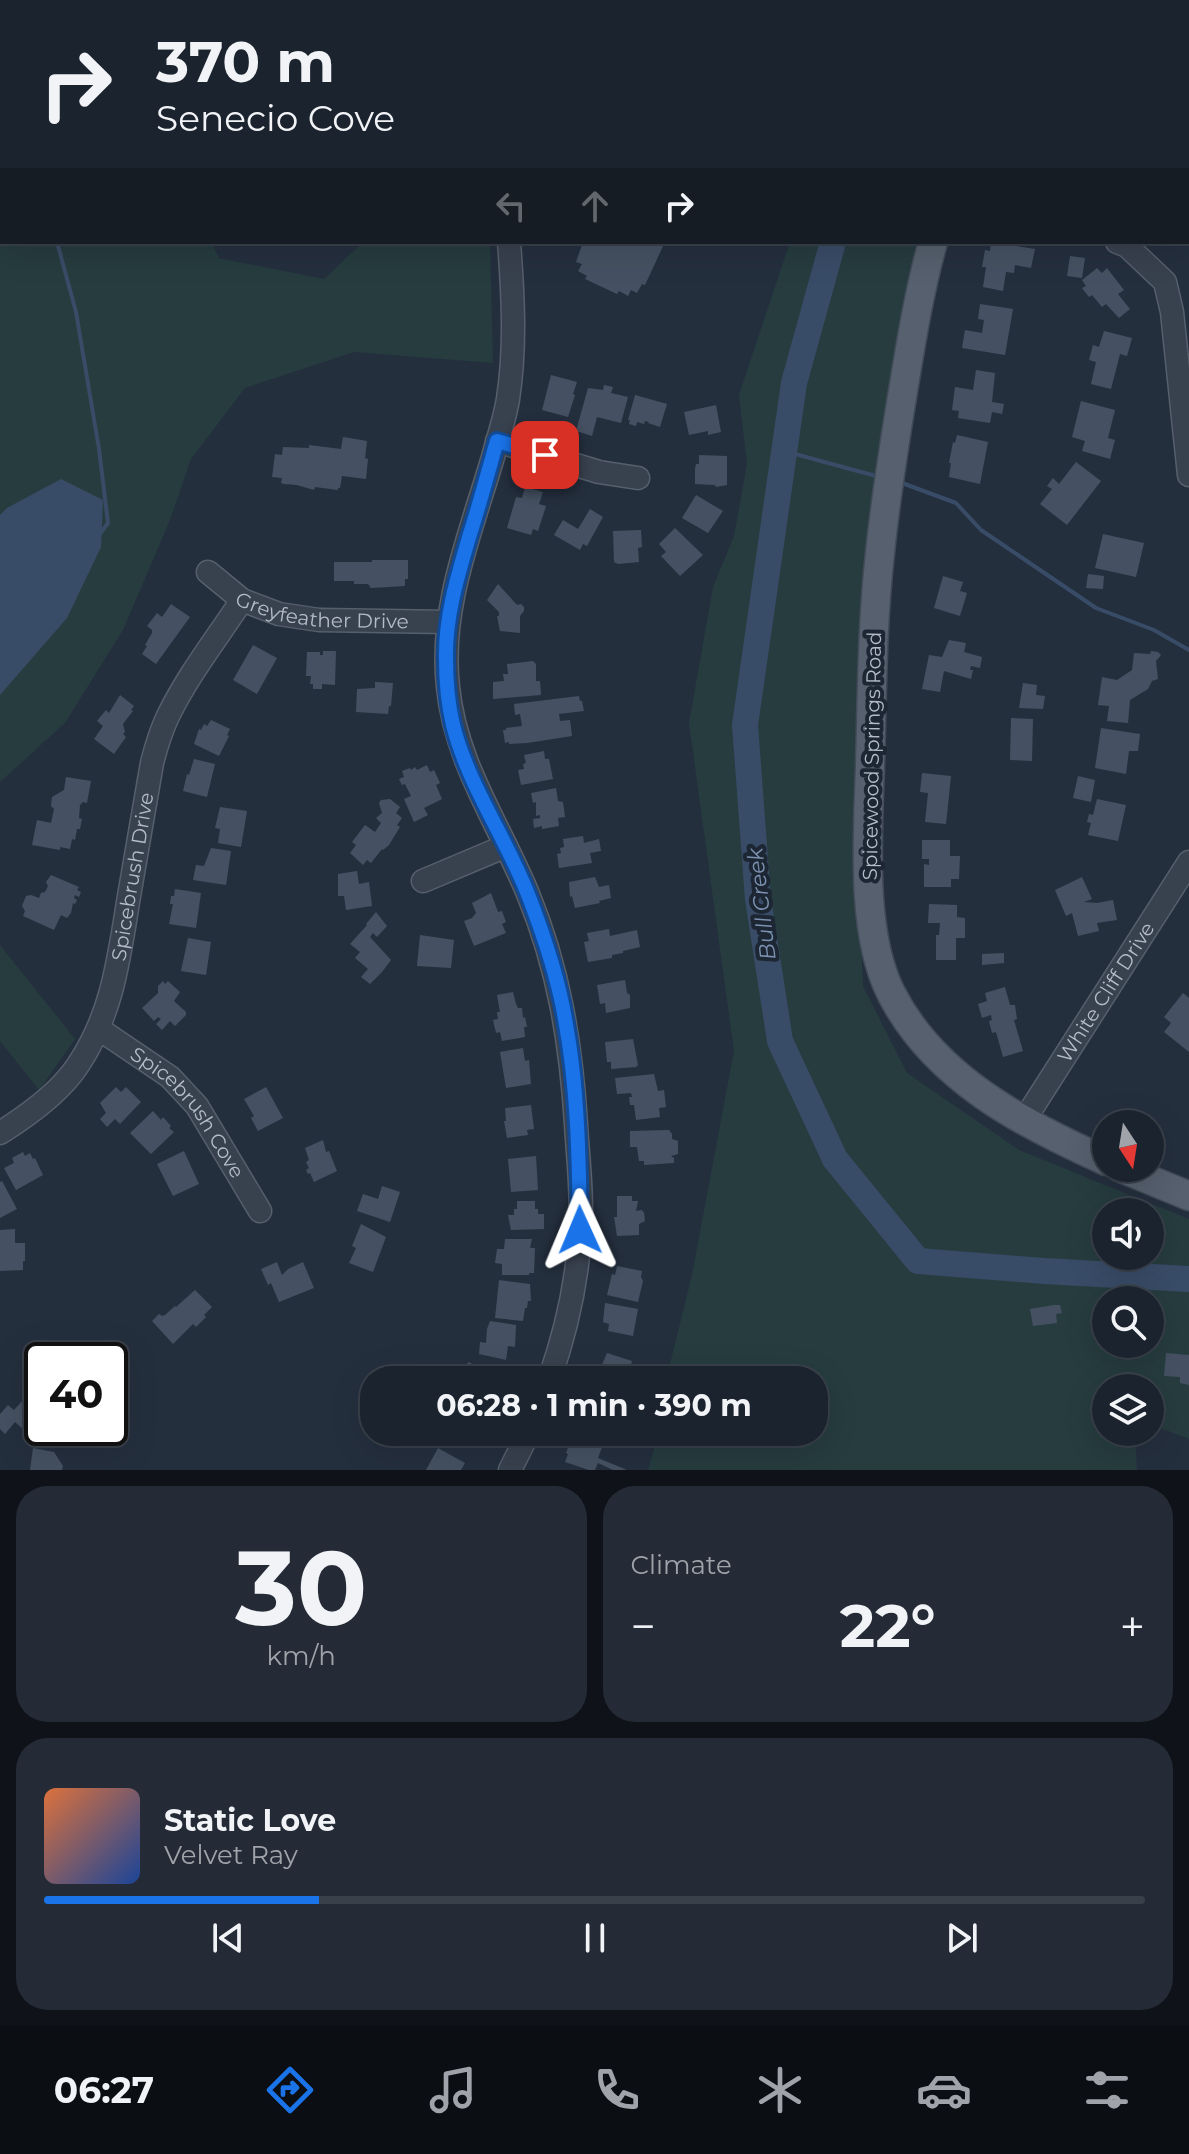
<!DOCTYPE html>
<meta charset="utf-8">
<style>
body{margin:0;font-family:Montserrat,sans-serif;background:#242b36;color:#f1f3f6;height:100vh;display:flex;flex-direction:column;font-size:30px;white-space:nowrap}
*{box-sizing:border-box;margin:0}
p{font-size:26px;color:#a0a4aa}
.icon{flex:none;width:44px;height:44px;fill:none;stroke:currentColor;stroke-width:2;stroke-linecap:round;stroke-linejoin:round}
.map{position:relative;height:1470px;overflow:hidden}
.side{display:flex;flex-direction:column;gap:16px;padding:16px;background:#0f1319;flex:1}
.side>*{flex:none}
.top-card{position:absolute;left:0px;top:0px;width:1190px;height:244px;box-shadow:0 8px 32px #0002,0 0 0 2px #39404a;background:#1b232e;color:#f1f3f6;overflow:hidden}
.needle{width:52px;rotate:168deg}
.buttons{position:absolute;left:1092px;top:1110px;display:grid;gap:16px}
.buttons a{display:grid;place-items:center;width:72px;height:72px;border-radius:50%;background:#1b232e;box-shadow:0 8px 32px #0002,0 0 0 2px #39404a;font-size:40px}
.speed{position:absolute;left:24px;top:1342px;display:flex;gap:16px;font-size:40px;font-weight:700;text-align:center}
.speed>*{display:grid;place-content:center;width:104px;height:104px;border-radius:50%;background:#1b232e;box-shadow:0 8px 32px #0002,0 0 0 2px #39404a;line-height:1}
.speed .limit{border:4px solid #111;border-radius:12px;background:#fff;color:#111}
.pin{position:absolute;display:grid;place-items:center;width:68px;height:68px;color:#fff;margin:-34px;border-radius:16px;box-shadow:0 4px 12px #0006}
.me{position:absolute;width:88px;margin:-44px;rotate:359deg;stroke-linejoin:round;filter:drop-shadow(0 0 6px #0008)}
.turn{display:flex;align-items:center;gap:28px;height:168px;padding:0 24px;font-size:36px}
.turn .icon{width:104px;height:104px;stroke-width:2.5}
.turn b{display:block;font-size:56px;line-height:68px}
.lanes{display:flex;align-items:center;height:76px;padding:0 24px;background:#0003;justify-content:center;gap:40px;direction:ltr}
.lanes .off{opacity:.35}
.big{font-size:60px;font-weight:700;line-height:1.1}
.side .widget{flex:1;display:flex;flex-direction:column;justify-content:center;gap:12px;min-width:0;padding:0 28px;border-radius:32px;background:#242b36}
.side .dial{align-items:center;gap:0}
.dial b{font-size:104px;line-height:1}
.song{display:flex;align-items:center;gap:24px}
.cover{width:96px;height:96px;border-radius:12px;background:linear-gradient(135deg,hsl(20 70% 55%),hsl(220 70% 35%))}
.played{height:8px;border-radius:4px;background:linear-gradient(90deg,#1a73e8 25%,#39404a 25%)}
.keys{display:flex;justify-content:space-around;direction:ltr}
.heat{display:flex;justify-content:space-between;align-items:center;font-size:44px;direction:ltr}
.side .tiles{flex:1;display:grid;gap:16px;grid-template-columns:1fr 1fr}
.widget:last-child{grid-column:span 2}
.trip{position:absolute;left:360px;top:1366px;width:468px;height:80px;border-radius:32px;background:#1b232e;box-shadow:0 8px 32px #0002,0 0 0 2px #39404a;font-weight:700;line-height:80px;text-align:center}
.dock{display:flex;height:128px;justify-content:space-around;align-items:center;background:#0b0e12;color:#a0a4aa}
.dock .icon{width:56px;height:56px}
.dock .current{color:#1a73e8}
.dock b{font-size:36px;color:#f1f3f6}
.map>svg:first-child{display:block}
.green{fill:#263c3f;fill-rule:evenodd}
.water{fill:#394c67}
.lines{fill:none;stroke-linecap:round;stroke-linejoin:round}
.stream{stroke:#394c67;stroke-width:4}
.river{stroke:#394c67;stroke-width:26}
.building{fill:#455162}
.minor-casing{stroke:#565f6c;stroke-width:25}
.major-casing{stroke:#414a57;stroke-width:31}
.minor{stroke:#38414e;stroke-width:22}
.major{stroke:#56606e;stroke-width:28}
.route-casing{stroke:#114b97;stroke-width:20}
.route{stroke:#1a73e8;stroke-width:14}
.labels{text-anchor:middle;stroke-width:8;stroke-linejoin:round;paint-order:stroke}
.street-label{font-size:20px;fill:#b4bcc9;stroke:#1d2633}
.water-label{font-size:22px;font-style:italic;fill:#7c92b1;stroke:#1d2633}
</style>
<div class="map">
<svg width="1189" height="1470" viewBox="0 0 1189 1470">
<rect width="100%" height="100%" fill="#242f3e"/>
<path class="green" d="M0 0H101L98 2H2V242H211L219 258 324 279 363 242H490L493 363 354 352 245 388 191 459 170 520 123 630 65 723 0 782Z
M790 242H916L869 522 855 799 863 986 907 1073 1019 1150 1189 1219V1439L1150 1424V1388H1106V1432H1135L1137 1470H648L659 1432H814V1380H666L692 1275 734 1051 689 723 713 587 734 536 747 464 739 395ZM1106 1212H1150V1256H1106ZM1106 1300H1150V1344H1106Z
M0 945 75 1039 39 1090 0 1041Z"/>
<path class="water" d="M61 479 103 500 101 547 67 618 0 695V515L7 508Z"/>
<g class="lines">
<path class="stream" d="M0 52 2 57
M1188 144H1189
M57 242 76 312 99 449 108 523 99 535
M784 451 876 476
M902 483 956 503 981 530 1096 608 1154 630 1189 650"/>
<path class="river" d="M905 2V0
M833 242 794 383 745 725 758 899 780 1041 835 1159 918 1261 1044 1271 1189 1279"/>
</g>
<path class="building" d="M583 242H665L645 285 642 284 637 293 631 290 628 296 619 291 617 294 585 279 587 276 578 271 582 264 576 262Z
M991 242 1035 249 1031 268 1015 265 1014 273 1006 272 1003 291 983 287 986 267H982L985 250 990 251Z
M1070 256 1085 258 1082 278 1067 276Z
M1097 268 1102 273 1107 268 1124 290 1118 294 1130 309 1119 318 1106 304 1102 307 1092 295 1089 297 1082 288 1086 286 1082 280Z
M980 304 1013 309 1005 355 962 348 965 330 982 333 984 320 978 319Z
M1104 331 1132 338 1127 356 1120 354 1111 389 1091 384 1096 362 1089 360 1093 345 1099 347Z
M976 370 995 373 992 402 1004 404 1002 414 992 412 990 423 958 418 959 411 952 410 955 387 973 390Z
M551 375 577 382 573 394 575 395 568 417 542 410Z
M604 385 613 387 611 393 628 397 621 423 597 417 592 436 576 431 588 388 603 390Z
M635 395 667 404 660 427 648 423 649 422 645 421 644 424 637 422 636 426 629 424 630 420H628Z
M1081 401 1115 410 1108 438 1115 440 1110 459 1082 451 1085 441 1072 437Z
M716 405 721 432 708 435V431L689 435 684 412Z
M957 435 988 442 980 484 949 477 951 463H949L953 442 955 443Z
M343 437 367 441 365 458 368 459 366 479 342 476 340 488H338V490L315 487 314 490 297 485 284 484 281 483 282 478 272 477 275 454 282 455 283 447 309 448V445L341 449Z
M699 455 727 456V485L716 487 715 485 695 484V469L696 464H699Z
M1076 462 1101 481 1067 525 1040 504 1052 489 1047 486 1053 478 1059 484Z
M525 487 543 492 539 504 546 506 538 531 533 529 531 535 507 528 516 497 522 498Z
M696 495 723 511 708 533 682 518Z
M590 509 603 517 587 546 583 544 580 550 554 535 563 520 578 529Z
M675 528 703 555 680 576 661 556 666 552 659 544Z
M641 530 642 547 638 548 639 562 618 564 614 562 613 531Z
M1103 534 1144 543 1136 577 1095 568Z
M372 560H408V579H405V586L371 588 368 584H354V581H334V562H372Z
M1088 574 1104 576 1103 589 1086 588Z
M943 576 963 582 960 591 967 593 960 616 934 608Z
M498 584 517 605 521 604 524 607V611L520 616V633L500 631 497 616H499V612L487 600Z
M171 604 190 617 156 664 142 654 147 646 145 645 152 633V630L147 626 157 613 162 617Z
M949 640 966 643 964 652 982 657 980 668 971 666 970 670H973L971 679 944 671 940 692 922 689 929 655 942 657Z
M253 645 277 658 257 694 233 680Z
M323 651H336L335 685 322 684V689H313V684H310L311 676H306L307 652H320V655H323Z
M1151 651 1158 652 1161 655 1156 661 1158 679 1152 681 1148 689 1130 700 1128 723 1107 721 1109 706 1098 705 1102 677 1117 680 1132 670 1134 653 1150 654Z
M533 661 536 664V681H540L541 695 493 699V682L504 681 503 674H508L507 664Z
M375 682 393 683 391 706H389L388 714 356 712 357 689 375 688Z
M1023 683 1037 685 1036 695 1045 696 1043 709 1019 708Z
M120 695 134 706 131 710 133 711 123 724 125 732 123 734 126 737 114 754 94 739 103 726 97 721 106 710 109 713Z
M579 696 580 701H582L584 711 559 714 560 721 570 720 572 736 527 743 509 744V742L505 743 503 730H506V728L522 726 520 714 515 715 514 704Z
M1011 718 1033 719 1032 761 1010 760Z
M211 720 230 729 227 735 229 736 219 756 194 744 199 729 201 730 204 724 207 726Z
M1101 728 1140 734 1138 751H1129L1126 774 1095 768Z
M544 751 545 759H549L553 779 521 785 518 770 524 769 523 764 526 763 524 755Z
M194 759 215 764 207 797 183 791 187 774 189 775Z
M427 765 430 772 434 770 440 783 436 785 442 799 424 808 428 815 414 822 404 799 411 796 405 784 402 785 399 779 404 777 402 771 410 768 411 770 415 767 417 770Z
M922 773 951 776 946 824 925 822 928 793 920 792Z
M1078 776 1095 780 1091 802 1073 798Z
M66 777 91 781 87 803 83 802 80 805 79 818 82 819 80 829H77L75 840 72 839 70 849 60 847V850L32 845 37 820 51 823 54 809 51 806 52 797 64 790Z
M556 788 558 801 563 802 565 817 558 818 559 826 542 829V826L534 828 533 819 540 818V815L536 816V802L533 803 531 793Z
M390 799 400 807 396 813 402 818 397 825 400 827 389 845 383 850 382 849 371 863 367 860 363 865 350 853 356 845 352 842 365 825 375 832 381 823 376 818 382 813 379 803 381 800Z
M1097 799 1126 805 1118 841 1088 835 1091 823 1087 822 1089 814 1093 815Z
M220 807 247 811 241 847 218 843 220 829 215 828Z
M583 836 584 843 599 839 601 851 590 853 592 863 559 868 557 854 561 853 560 848 564 847 563 839Z
M922 840H950V856H960L959 879H951V887H924V864L929 865V859H922Z
M211 848 231 851 226 885 193 880 196 865 204 866Z
M357 871 359 884 369 882 372 906 346 910 344 896H338V874Z
M51 875 79 887 77 890 81 892 79 897 75 895 74 898 77 900 75 904 73 903 71 913 67 918 61 915 54 930 23 916 25 911 22 906 26 896 31 895 39 898 41 893 45 892 48 886 46 882Z
M595 877 599 887 609 885 611 898 599 901 600 903 575 908 572 896 570 897 569 882Z
M1082 877 1092 899 1084 902 1097 903 1113 900 1117 920 1097 923 1099 931 1078 936 1072 913 1066 916 1055 890Z
M175 889 201 893 196 928 169 924 173 904H170L171 896H174Z
M491 893 498 912 502 911 506 922 502 924 506 933 474 946 464 921 472 918 476 913 472 903Z
M929 904 957 905V917L965 918V938H956V960H936V935H939L940 923H928Z
M376 912 387 926 377 937 373 933 370 937 391 960 382 972 370 984 361 977 368 969 355 958 360 952 350 944 367 925 366 924Z
M609 929 610 936 637 930 640 947 623 951V953L612 955V958L588 962 584 942 589 941 587 933Z
M420 935 454 940 451 968 417 966Z
M188 938 211 942 206 975 181 971Z
M1004 953V963L982 965V954Z
M625 980 627 993 630 995V1008L606 1013 605 1003 600 1004 597 985Z
M163 981 165 984 168 981 180 992 174 1001 186 1012V1015L175 1026 170 1021 162 1030 156 1024 161 1019 158 1017 154 1021 142 1008 158 993V986Z
M1005 987 1010 1005H1015L1017 1019 1014 1020 1023 1051 1003 1057 996 1032 992 1033 989 1021 992 1020 991 1015 982 1018 978 1004 987 1001 985 993Z
M513 992 516 1004 518 1008H522L523 1018 525 1017 527 1027H524L525 1037 502 1041 500 1032 496 1033 493 1020 498 1019 497 1012H500L497 995Z
M1183 993 1189 998V1052L1164 1032 1171 1023 1164 1017Z
M633 1039 638 1065 636 1067 611 1069V1062H607L605 1042Z
M523 1048 525 1061 529 1060 531 1084 506 1088 500 1052Z
M654 1074 658 1091 664 1090 666 1107 659 1108 660 1117 636 1120 634 1105H630L629 1097H632L631 1093 617 1094 615 1078Z
M116 1087 121 1092 126 1087 141 1102 120 1124 115 1119 107 1127 100 1119 106 1113 100 1103Z
M266 1087 283 1118 258 1131 251 1118 254 1116 244 1099Z
M531 1105 534 1129 527 1130 528 1135 507 1138 504 1121H506L505 1108Z
M153 1111 161 1120 163 1117 171 1126 169 1128 174 1132 151 1154 130 1133Z
M669 1130 672 1134V1139L678 1141V1154L671 1156 674 1158V1163L644 1165V1161H639L637 1147H630V1131Z
M323 1140 326 1152 329 1151 337 1171 314 1182 310 1173 308 1174 306 1170 309 1168 306 1162 309 1160 305 1148Z
M184 1151 199 1184 173 1196 157 1164Z
M23 1152 25 1156 30 1153 33 1159 35 1158 43 1175 16 1190 4 1168 14 1163 12 1158Z
M536 1156 538 1190 511 1192 508 1159Z
M2 1181 17 1209 0 1218V1182Z
M382 1186 400 1192 390 1222 357 1211 363 1194 378 1199Z
M617 1196H632V1201H638L636 1211 642 1210 644 1213 645 1221 639 1224V1235L617 1236 614 1217H617Z
M517 1201H535V1209H538V1214H544V1229L511 1230 508 1215H514V1209H517Z
M361 1224 386 1237 373 1272 349 1263 356 1248 352 1246Z
M15 1229V1243H25V1261H23V1270L0 1271V1230Z
M505 1239H532L530 1248H535L534 1273H529V1275H502V1264L495 1263 497 1249H504Z
M277 1262 282 1275 288 1269 303 1262 314 1288 279 1302 271 1283 268 1285 261 1269Z
M617 1266 642 1271 641 1277 643 1281 638 1302 607 1295 612 1274 615 1275Z
M499 1280 530 1284 531 1301H528L527 1308H525L523 1321 495 1318Z
M195 1290 212 1307 204 1315 206 1317 196 1327 193 1324 173 1344 152 1321 159 1314 162 1316 165 1315 175 1306 176 1307Z
M605 1303 638 1309 633 1336 608 1331 609 1324 603 1322Z
M1054 1305H1060L1062 1313 1056 1314 1057 1323 1033 1326 1030 1309Z
M490 1321 516 1325 515 1347 508 1346 506 1360 479 1354 480 1342 486 1343 487 1329Z
M607 1353 632 1361 627 1380H601L603 1375 601 1374 603 1368 601 1367Z
M1166 1353 1189 1355V1385L1180 1383V1377L1164 1376Z
M468 1362 504 1377 502 1380H461Z
M23 1400 29 1403 42 1401V1428H59L43 1447 15 1422 5 1434 0 1429V1414L8 1405 14 1410Z
M446 1432H483L472 1446Z
M574 1432 604 1442 598 1458 627 1470H613L598 1463 595 1470H589L565 1462 568 1454 566 1453Z
M33 1448 54 1452 63 1466 62 1470H30Z
M438 1448 465 1463 461 1470H426Z"/>
<g class="lines">
<defs>
<g id="minor">
<path d="M558 2 559 0"/>
<path d="M509 242C513 294 516 347 508 399 505 418 498 438 493 457 471 532 439 608 448 687 455 762 500 826 528 894 559 969 571 1044 576 1124 578 1160 583 1197 580 1233 577 1283 566 1332 549 1380"/>
<path d="M1117 242 1127 246 1165 282 1172 312 1189 475"/>
<path d="M497 441 599 472 638 478"/>
<path id="s1" d="M208 572 242 600 279 614 319 620 448 622"/>
<path d="M423 881 506 846"/>
<path id="s2" d="M99 1029 170 1077 197 1106 260 1211"/>
<path id="s3" d="M1023 1122 1189 862"/>
<path id="s4" d="M0 1133C27 1116 60 1093 78 1065 113 1013 119 957 129 896 137 852 144 807 152 763 156 747 161 731 168 716 188 675 217 638 242 600"/>
<path d="M510 1470 529 1432"/>
</g>
<path id="major" d="M1005 2V0
M933 242C918 295 910 349 901 403 893 453 885 502 880 553 872 623 872 694 870 765 868 832 860 932 891 993 934 1078 1023 1124 1106 1161
M1121 1168 1189 1196"/>
</defs>
<use href="#minor" class="minor-casing"/>
<use href="#major" class="major-casing"/>
<use href="#minor" class="minor"/>
<use href="#major" class="major"/>
</g>
<g class="lines">
<defs>
<path id="route" d="M545 455 497 441C488 472 480 503 470 534 458 575 445 616 446 659 446 680 448 704 453 725 468 785 507 839 529 897 544 936 558 977 565 1019 578 1088 579 1160 580 1230"/>
</defs>
<use href="#route" class="route-casing"/>
<use href="#route" class="route"/>
</g>
<g class="labels">
<g class="street-label">
<text dy="7" stroke="none"><textPath href="#s1" startOffset="126">Greyfeather Drive</textPath></text>
<text transform="translate(872 756) rotate(-89)" y="7">Spicewood Springs Road</text>
<text dy="7" stroke="none"><textPath href="#s4" startOffset="302">Spicebrush Drive</textPath></text>
<text dy="7" stroke="none"><textPath href="#s3" startOffset="154">White Cliff Drive</textPath></text>
<text dy="7" stroke="none"><textPath href="#s2" startOffset="124">Spicebrush Cove</textPath></text>
</g>
<g class="water-label">
<text transform="translate(761 904) rotate(-97)" y="8">Bull Creek</text>
</g>
</g>
</svg>
<div class="buttons">
<a><svg class="needle" viewBox="-14 -14 28 28"><path d="M0-13l5 13h-10z" fill="#e53935"/><path d="M0 13l5-13h-10z" fill="#a0a4aa"/></svg></a>
<a><svg class="icon" aria-label="sound" viewBox="0 0 24 24"><path d="M4 9h4l5-4v14l-5-4H4zM17 9q2 3 0 6"/></svg></a>
<a><svg class="icon" aria-label="search" viewBox="0 0 24 24"><circle cx="10" cy="10" r="6"/><path d="M15 15l6 6"/></svg></a>
<a><svg class="icon" aria-label="layers" viewBox="0 0 24 24"><path d="M12 4l9 5-9 5-9-5zM3 14l9 5 9-5"/></svg></a>
</div>
<div class="speed"><div class="limit">40</div></div>
<div class="pin" style="left:545px;top:455px;background:#d93025"><svg class="icon" aria-label="arrive" viewBox="0 0 24 24"><path d="M6 21V4h12l-3 4 3 4H6"/></svg></div>
<svg class="me" style="left:580px;top:1230px" viewBox="-20 -20 40 40"><path d="M0-17L14 15 0 8-14 15z" fill="#1a73e8" stroke="#fff" stroke-width="4"/></svg>
<div class="trip">06:28 · 1 min · 390 m</div>
<div class="top-card">
<div class="turn"><svg class="icon" aria-label="right" viewBox="0 0 24 24"><path d="M7 20v-9h11M14 6l5 5-5 5"/></svg><div><b>370 m</b>Senecio Cove</div></div>
<div class="lanes"><svg class="icon off" aria-label="left" viewBox="0 0 24 24"><path d="M17 20v-9H6M10 6l-5 5 5 5"/></svg><svg class="icon off" aria-label="ahead" viewBox="0 0 24 24"><path d="M12 20V5M6 11l6-6 6 6"/></svg><svg class="icon" aria-label="right" viewBox="0 0 24 24"><path d="M7 20v-9h11M14 6l5 5-5 5"/></svg></div>
</div>
</div>
<section class="side">
<div class="tiles">
<div class="widget dial"><b>30</b><p>km/h</p></div>
<div class="widget"><p>Climate</p>
<div class="heat"><a>−</a><b class="big">22°</b><a>+</a></div>
</div>
<div class="widget">
<div class="song"><i class="cover"></i><div><b>Static Love</b><p>Velvet Ray</p></div></div>
<div class="played"></div>
<div class="keys"><svg class="icon" aria-label="previous" viewBox="0 0 24 24"><path d="M18 5L8 12l10 7zM5 5v14"/></svg><svg class="icon" aria-label="pause" viewBox="0 0 24 24"><path d="M8 5v14M16 5v14"/></svg><svg class="icon" aria-label="next" viewBox="0 0 24 24"><path d="M6 5l10 7-10 7zM19 5v14"/></svg></div>
</div>
</div>
</section>
<nav class="dock">
<b>06:27</b>
<svg class="icon current" aria-label="directions" viewBox="0 0 24 24"><path d="M12 3l9 9-9 9-9-9zM9 14v-3h6M13 9l2 2-2 2"/></svg>
<svg class="icon" aria-label="music" viewBox="0 0 24 24"><path d="M9 18V5l10-2v13"/><circle cx="6" cy="18" r="3"/><circle cx="16" cy="16" r="3"/></svg>
<svg class="icon" aria-label="phone" viewBox="0 0 24 24"><path d="M5 4h4l2 5-3 2q2 4 5 5l2-3 5 2v4C11 20 4 13 5 4z"/></svg>
<svg class="icon" aria-label="climate" viewBox="0 0 24 24"><path d="M12 3v18M4 7l16 10M4 17L20 7"/></svg>
<svg class="icon" aria-label="car" viewBox="0 0 24 24"><path d="M5 17H2v-5l4-1 3-4h7l3 4 3 1v5h-3M9 17h6M6 11h13"/><circle cx="7" cy="17" r="2"/><circle cx="17" cy="17" r="2"/></svg>
<svg class="icon" aria-label="filters" viewBox="0 0 24 24"><path d="M4 7h16M4 17h16"/><circle cx="9" cy="7" r="2"/><circle cx="15" cy="17" r="2"/></svg>
</nav>
